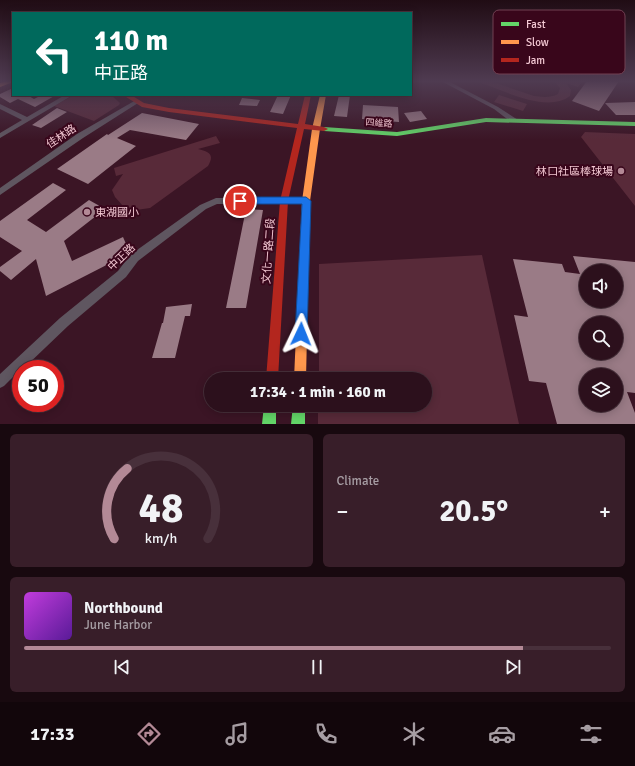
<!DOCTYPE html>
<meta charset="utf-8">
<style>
body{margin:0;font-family:Signika,"Noto Sans TC",sans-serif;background:#381e29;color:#f1f3f6;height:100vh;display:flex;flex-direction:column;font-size:15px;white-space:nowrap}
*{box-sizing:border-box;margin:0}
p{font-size:13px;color:#a69da3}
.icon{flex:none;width:22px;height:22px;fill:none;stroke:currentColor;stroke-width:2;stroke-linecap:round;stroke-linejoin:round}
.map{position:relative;height:424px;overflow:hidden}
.sheet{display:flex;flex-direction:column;gap:10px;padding:10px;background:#18090f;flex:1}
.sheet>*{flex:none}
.banner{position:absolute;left:12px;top:12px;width:400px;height:84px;border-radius:0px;box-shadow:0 2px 10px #0003,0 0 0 1px #48303b;background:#00695c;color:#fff;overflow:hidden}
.fabs{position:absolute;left:579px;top:264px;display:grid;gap:8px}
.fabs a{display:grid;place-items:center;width:44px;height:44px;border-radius:50%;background:#2c101c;box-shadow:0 2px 10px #0003,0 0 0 1px #48303b;font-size:20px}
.speed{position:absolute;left:12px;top:360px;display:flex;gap:8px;font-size:20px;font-weight:700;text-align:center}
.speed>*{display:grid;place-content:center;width:52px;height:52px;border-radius:50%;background:#2c101c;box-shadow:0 2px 10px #0003,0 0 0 1px #48303b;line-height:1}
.speed .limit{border:6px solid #d22;background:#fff;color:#111}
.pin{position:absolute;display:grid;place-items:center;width:34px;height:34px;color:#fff;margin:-17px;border:2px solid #fff;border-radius:50%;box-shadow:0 1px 4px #0007}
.me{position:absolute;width:44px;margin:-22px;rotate:2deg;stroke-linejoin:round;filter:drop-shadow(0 0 3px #0008)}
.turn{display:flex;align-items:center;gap:14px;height:84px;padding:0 16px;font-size:18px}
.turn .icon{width:52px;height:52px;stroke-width:2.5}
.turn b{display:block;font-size:28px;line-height:34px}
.big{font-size:30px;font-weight:800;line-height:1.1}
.sheet .widget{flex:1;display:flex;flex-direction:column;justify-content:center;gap:6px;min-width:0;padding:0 14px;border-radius:6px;background:#381e29}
.sheet .dial{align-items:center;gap:0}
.dial svg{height:104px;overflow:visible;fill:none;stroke:#48303b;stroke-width:7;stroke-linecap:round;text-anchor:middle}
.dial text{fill:#f1f3f6;stroke:none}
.song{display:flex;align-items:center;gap:12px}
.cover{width:48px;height:48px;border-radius:6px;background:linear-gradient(135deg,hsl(290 70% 55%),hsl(270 70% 35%))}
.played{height:4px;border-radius:2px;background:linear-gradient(90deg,#b38996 85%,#48303b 85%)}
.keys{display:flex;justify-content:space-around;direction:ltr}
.heat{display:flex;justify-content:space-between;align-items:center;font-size:22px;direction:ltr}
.sheet .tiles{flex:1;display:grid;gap:10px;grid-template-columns:1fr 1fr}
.widget:last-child{grid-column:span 2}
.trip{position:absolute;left:204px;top:372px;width:228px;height:40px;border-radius:20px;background:#2c101c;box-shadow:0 2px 10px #0003,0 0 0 1px #48303b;font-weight:800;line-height:40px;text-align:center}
.dock{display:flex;height:64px;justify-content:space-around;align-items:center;background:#12060b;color:#a69da3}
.dock .icon{width:28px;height:28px}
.dock .active{color:#b38996}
.dock b{font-size:18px;color:#f1f3f6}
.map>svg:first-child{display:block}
.green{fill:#582a39}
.building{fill:#9a7b86;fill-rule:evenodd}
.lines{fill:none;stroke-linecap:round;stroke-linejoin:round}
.street{fill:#5f5660;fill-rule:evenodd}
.fast{fill:#63d668;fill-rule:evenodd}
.slow{fill:#ff974d;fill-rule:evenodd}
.jam{fill:#b3261e;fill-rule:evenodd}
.route{fill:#1a73e8;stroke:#114b97}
.poi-dot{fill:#b38996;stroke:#39061b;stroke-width:1.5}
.labels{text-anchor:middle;stroke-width:4;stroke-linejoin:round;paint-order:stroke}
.far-street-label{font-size:9px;fill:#f3c8d3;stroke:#39061b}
.street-label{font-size:11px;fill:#f3c8d3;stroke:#39061b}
.poi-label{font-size:11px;fill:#f3c8d3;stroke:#39061b;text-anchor:end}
.key{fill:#39061b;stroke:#714052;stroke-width:1}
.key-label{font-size:11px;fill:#f3c8d3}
</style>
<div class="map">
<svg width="635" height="424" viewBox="0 0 635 424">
<rect width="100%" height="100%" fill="#3b1525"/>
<path class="green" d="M476 81H490L534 96C542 97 550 98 558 94L560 88 554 81H575L581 83 578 87 566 83 571 90 570 96C546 114 501 89 476 81Z
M74 95H111L120 103 119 105 94 121 54 106Z
M499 95 527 104 523 111 494 102Z
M585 132 635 134V206L581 137Z
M216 136 220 143 198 149C209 152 215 154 208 166L150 208 136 210 123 206 115 197 112 190 123 174 116 176 114 168Z
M482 255 519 424H318V405H425V379H319V264Z"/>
<path class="building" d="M587 81H619L599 111 572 101Z
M13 88V95H27L34 99 42 95H56L35 107 18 99 10 103 0 97V94Z
M278 95H291L283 114 270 112Z
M339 95H350L347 117 334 116Z
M242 98 260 100 257 106 239 105Z
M635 102V115H616L605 103Z
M363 105 398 107 399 122 362 119Z
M57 108 67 112 41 128 32 125Z
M421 111 427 119 410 122 404 113Z
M142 113 199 124 186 140 130 130 117 138 136 146 88 184 57 169 107 134 108 135Z
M53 183 66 190 27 220 46 232 89 200 105 209 64 241 72 261 123 237 130 253 46 296 36 259 11 280 0 271V267L22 251 0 237V221Z
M246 209 263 210 246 308H226Z
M573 256 635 262V393L627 392 635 413V424H557L546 383 529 381 514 315 528 317 513 259 562 264 565 272 580 274ZM586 271H616V301H586ZM586 323H616V353H586ZM586 375H616V405H586Z
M192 304 190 316H185L175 358H152L162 323H163L166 307Z"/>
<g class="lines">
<path class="street" d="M441 81H448L498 107 518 120 514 122H511L494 109Z
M65 95H73L0 138V133L22 120 0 109V104L27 117Z
M136 100 139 102 138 103 83 138 0 195V188L77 134Z
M216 198H306L310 201 306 204H217L206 209 138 261 126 277 68 326 23 369H21L4 386 0 388V374L60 318 118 271 130 255 200 205Z"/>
<path class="fast" d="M486 118 635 122V126L486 122 397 136 324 131 320 129 324 127 397 132Z
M264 405H276V424H262Z
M293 405H305V424H291Z"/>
<path class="slow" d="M6 81H13V82L0 87V83Z
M320 95H326L320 129 310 201 306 379H294L302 201 312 129Z"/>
<path class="jam" d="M123 95H131L144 103 169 108 298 124 305 95H311L305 124 324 127 328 129 324 131 304 129 288 201 278 379H266L280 201 297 128 169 112 142 107Z"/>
</g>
<linearGradient id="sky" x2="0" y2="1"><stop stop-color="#200c14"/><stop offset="0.58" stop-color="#4f3b51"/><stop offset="1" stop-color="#4f3b51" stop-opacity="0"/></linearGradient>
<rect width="635" height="140" fill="url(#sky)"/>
<path class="route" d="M240 197H306L311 201 307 334 305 339 301 340 297 339 295 334 302 204H240L235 201Z"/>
<g class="poi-dot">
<circle cx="621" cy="171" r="4"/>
<circle cx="87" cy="212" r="4"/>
</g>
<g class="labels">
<g class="far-street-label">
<text transform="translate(379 123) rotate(4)" y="3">四維路</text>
</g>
<g class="street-label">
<text transform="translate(61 136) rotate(-34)" y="4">佳林路</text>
<text transform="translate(268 251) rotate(-86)" y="4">文化一路二段</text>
<text transform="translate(121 257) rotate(-44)" y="4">中正路</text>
</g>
<g class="poi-label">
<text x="613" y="175">林口社區棒球場</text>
<text x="95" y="216" text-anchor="start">東湖國小</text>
</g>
</g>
<rect x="493" y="10" width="132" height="64" rx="6" class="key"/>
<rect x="501" y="22" width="18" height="4" fill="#63d668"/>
<rect x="501" y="40" width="18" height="4" fill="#ff974d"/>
<rect x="501" y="58" width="18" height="4" fill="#b3261e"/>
<g class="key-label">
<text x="526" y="28">Fast</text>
<text x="526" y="46">Slow</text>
<text x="526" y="64">Jam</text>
</g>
</svg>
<div class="fabs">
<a><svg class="icon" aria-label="sound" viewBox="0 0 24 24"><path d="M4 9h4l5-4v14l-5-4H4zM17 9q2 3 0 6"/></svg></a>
<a><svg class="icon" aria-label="search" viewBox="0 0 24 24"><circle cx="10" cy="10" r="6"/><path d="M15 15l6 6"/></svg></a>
<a><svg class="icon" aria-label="layers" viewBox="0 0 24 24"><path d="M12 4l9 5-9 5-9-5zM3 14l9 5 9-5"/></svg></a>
</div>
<div class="speed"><div class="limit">50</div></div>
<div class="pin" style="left:240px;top:201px;background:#d93025"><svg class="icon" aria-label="arrive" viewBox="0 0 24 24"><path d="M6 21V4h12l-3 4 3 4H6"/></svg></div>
<svg class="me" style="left:301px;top:334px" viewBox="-20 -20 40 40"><path d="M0-17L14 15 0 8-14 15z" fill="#1a73e8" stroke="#fff" stroke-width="4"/></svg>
<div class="trip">17:34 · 1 min · 160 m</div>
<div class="banner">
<div class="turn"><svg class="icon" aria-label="left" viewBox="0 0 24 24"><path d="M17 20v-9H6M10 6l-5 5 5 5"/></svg><div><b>110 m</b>中正路</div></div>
</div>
</div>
<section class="sheet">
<div class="tiles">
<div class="widget dial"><svg viewBox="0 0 100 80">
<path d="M14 69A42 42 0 1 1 86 69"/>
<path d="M14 69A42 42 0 0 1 24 15" stroke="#b38996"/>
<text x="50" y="56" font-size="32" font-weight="700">48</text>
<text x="50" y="72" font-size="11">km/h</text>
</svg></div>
<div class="widget"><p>Climate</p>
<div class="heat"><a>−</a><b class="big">20.5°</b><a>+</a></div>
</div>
<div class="widget">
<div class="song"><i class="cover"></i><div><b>Northbound</b><p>June Harbor</p></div></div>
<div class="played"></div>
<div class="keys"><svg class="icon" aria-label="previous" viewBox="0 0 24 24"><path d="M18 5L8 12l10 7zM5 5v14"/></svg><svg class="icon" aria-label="pause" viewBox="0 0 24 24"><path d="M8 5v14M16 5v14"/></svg><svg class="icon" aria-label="next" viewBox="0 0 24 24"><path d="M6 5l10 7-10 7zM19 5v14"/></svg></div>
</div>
</div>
</section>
<nav class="dock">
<b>17:33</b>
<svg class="icon active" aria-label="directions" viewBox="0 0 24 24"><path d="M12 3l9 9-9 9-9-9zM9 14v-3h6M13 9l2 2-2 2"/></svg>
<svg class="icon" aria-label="music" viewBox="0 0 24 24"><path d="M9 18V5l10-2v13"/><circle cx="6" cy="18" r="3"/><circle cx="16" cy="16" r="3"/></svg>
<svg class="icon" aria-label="phone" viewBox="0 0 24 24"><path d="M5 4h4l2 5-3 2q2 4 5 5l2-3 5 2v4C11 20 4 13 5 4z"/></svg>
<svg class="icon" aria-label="climate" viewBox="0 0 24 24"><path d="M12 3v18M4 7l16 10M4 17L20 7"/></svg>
<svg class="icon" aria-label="car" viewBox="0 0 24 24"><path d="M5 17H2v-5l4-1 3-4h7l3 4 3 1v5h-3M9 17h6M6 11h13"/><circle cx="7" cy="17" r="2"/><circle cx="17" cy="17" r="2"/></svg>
<svg class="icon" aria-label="filters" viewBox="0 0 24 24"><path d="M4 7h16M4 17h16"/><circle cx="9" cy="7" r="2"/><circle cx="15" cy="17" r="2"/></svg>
</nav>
